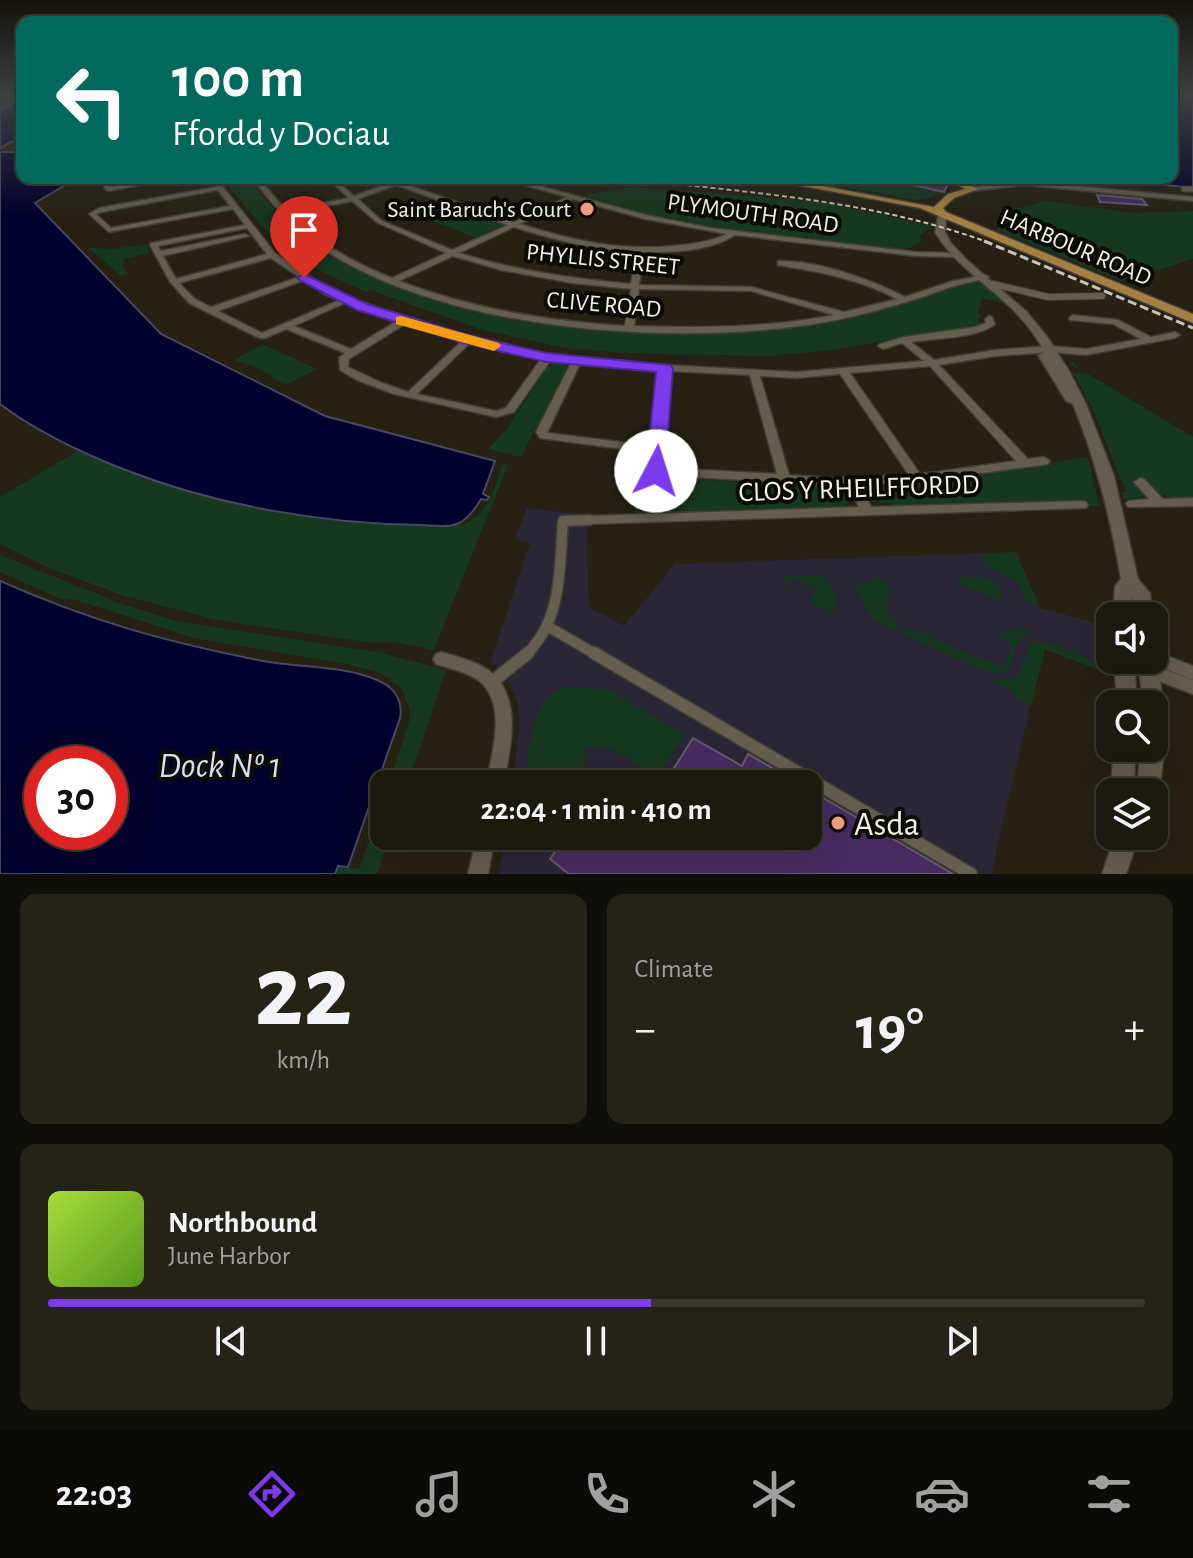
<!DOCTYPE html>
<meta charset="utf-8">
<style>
body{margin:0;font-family:"Alegreya Sans",sans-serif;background:#252217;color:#f1f3f6;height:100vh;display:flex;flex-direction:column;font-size:30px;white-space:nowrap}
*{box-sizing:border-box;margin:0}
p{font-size:26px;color:#a0a09e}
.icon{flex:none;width:44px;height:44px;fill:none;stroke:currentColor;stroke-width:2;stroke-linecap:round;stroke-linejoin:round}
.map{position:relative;height:874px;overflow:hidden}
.side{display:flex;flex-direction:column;gap:20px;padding:20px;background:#0f0e08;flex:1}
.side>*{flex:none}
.top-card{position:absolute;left:16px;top:16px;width:1162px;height:168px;border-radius:16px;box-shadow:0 8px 32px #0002,0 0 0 2px #3a382e;background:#00695c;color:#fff;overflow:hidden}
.fabs{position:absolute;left:1096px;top:602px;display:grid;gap:16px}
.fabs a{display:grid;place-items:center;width:72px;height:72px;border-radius:16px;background:#1c190e;box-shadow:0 8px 32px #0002,0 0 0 2px #3a382e;font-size:40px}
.speed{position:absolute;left:24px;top:746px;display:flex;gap:16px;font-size:40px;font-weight:700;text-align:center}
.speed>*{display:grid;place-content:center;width:104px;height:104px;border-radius:50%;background:#1c190e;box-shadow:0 8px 32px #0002,0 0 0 2px #3a382e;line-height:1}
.speed .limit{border:12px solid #d22;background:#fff;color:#111}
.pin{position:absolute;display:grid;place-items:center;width:68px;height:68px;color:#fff;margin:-82px -34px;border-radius:50% 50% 50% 0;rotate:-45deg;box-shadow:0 0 8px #0007}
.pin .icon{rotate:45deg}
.me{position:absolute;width:88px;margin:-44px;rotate:5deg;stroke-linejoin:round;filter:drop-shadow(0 0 6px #0008)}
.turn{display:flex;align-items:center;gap:28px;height:168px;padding:0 24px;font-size:36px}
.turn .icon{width:104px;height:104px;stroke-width:2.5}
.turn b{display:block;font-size:56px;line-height:68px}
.big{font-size:60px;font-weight:600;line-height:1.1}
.side .widget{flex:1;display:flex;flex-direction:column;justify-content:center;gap:12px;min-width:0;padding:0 28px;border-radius:16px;background:#252217}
.side .dial{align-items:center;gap:0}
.dial b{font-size:104px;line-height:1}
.song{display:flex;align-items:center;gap:24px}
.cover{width:96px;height:96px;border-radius:12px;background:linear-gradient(135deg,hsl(80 70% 55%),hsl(90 70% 35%))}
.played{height:8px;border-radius:4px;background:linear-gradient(90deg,#7c3aed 55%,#3a382e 55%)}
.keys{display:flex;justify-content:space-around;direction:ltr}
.heat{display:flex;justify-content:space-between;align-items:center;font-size:44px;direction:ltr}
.side .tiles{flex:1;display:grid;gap:20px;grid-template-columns:1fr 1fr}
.widget:last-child{grid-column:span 2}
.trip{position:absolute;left:370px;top:770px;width:452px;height:80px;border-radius:16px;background:#1c190e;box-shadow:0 8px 32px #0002,0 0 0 2px #3a382e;font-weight:600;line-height:80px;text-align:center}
.menu{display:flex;height:128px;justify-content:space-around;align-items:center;background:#0b0a06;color:#a0a09e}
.menu .icon{width:56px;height:56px}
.menu .on{color:#7c3aed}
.menu b{font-size:36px;color:#f1f3f6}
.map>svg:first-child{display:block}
.commercial{fill:#2a2636}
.green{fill:#173820}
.water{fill:#00002c;stroke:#494864;stroke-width:2;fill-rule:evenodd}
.building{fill:#462b60;stroke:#615b6a;stroke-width:2}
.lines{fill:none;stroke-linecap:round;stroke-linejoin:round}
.pedestrian-far3-casing{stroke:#413d34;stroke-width:7}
.pedestrian-far2-casing{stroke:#413d34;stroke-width:8}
.pedestrian-far1-casing{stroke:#413d34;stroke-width:13}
.pedestrian-casing{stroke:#413d34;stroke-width:15}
.minor-casing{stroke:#413d34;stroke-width:3}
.tertiary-casing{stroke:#413d34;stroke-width:3}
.primary-casing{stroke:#413d34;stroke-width:3}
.pedestrian-far3{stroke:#635e4e;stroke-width:5}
.pedestrian-far2{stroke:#635e4e;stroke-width:6}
.pedestrian-far1{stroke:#635e4e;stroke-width:10}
.pedestrian{stroke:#635e4e;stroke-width:12}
.minor{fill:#635e4e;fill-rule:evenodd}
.tertiary{fill:#635e4e;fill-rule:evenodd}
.primary{fill:#a38041;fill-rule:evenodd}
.rail-far1{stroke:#c8c4ba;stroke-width:2;stroke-dasharray:5 3;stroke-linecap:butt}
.rail{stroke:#c8c4ba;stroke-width:3;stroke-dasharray:9 4;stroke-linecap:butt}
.route{fill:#7c3aed;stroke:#51269a;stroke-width:2}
.slow{fill:#f59e0b}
.poi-dot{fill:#f2a07e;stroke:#0d0b05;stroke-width:3}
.labels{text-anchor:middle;stroke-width:8;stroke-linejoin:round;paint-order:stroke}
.far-poi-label{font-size:24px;fill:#f4f1e7;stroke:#0d0b05;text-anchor:end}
.far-street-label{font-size:24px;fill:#f4f1e7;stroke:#0d0b05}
.street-label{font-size:28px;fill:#f4f1e7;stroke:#0d0b05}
.near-poi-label{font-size:34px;fill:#f4f1e7;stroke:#0d0b05;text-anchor:start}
.near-water-label{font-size:36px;font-style:italic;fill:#d6dff0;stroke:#0d0b05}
</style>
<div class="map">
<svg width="1193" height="874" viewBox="0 0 1193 874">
<rect width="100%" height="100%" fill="#262113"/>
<path class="commercial" d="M527 508 586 515 589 607 624 626 675 564 1016 552 1040 608 1093 622 1102 621 1107 679 1104 672 1044 649 1001 830 992 872 994 874H499L506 836H808V784H513L519 729 518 703 510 683 491 661 530 543 515 539Z"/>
<path class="green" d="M222 178H249C268 203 286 225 311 244 327 256 347 263 365 272 500 336 672 345 818 323 871 315 925 295 977 281L983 282 1002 303 982 298 978 313 981 318 977 319 980 324 833 350 769 356 629 353 571 349 483 330 370 290 366 292 322 272 270 236Z
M793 178H912L947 187 933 197 914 200Z
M632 187 823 202 932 226 919 237 922 241 910 248 897 249 708 226 643 213 582 195Z
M1046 201 1134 213 1193 211V259L1122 281 996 230 1012 210Z
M457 208 504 225 476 238 425 218Z
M146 244 150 253 124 259 123 266 128 274 121 276 89 248 114 249Z
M262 344 317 369 285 385 260 369 234 360Z
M1073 362 1080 369 1193 437V498H1175L1143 491 1141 498 1125 499 1122 492H1126L1092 408 1074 374 1085 373 1070 364Z
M556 363 565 364 566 369 521 457 488 449 507 429 547 366Z
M79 450C187 495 307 525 424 525 436 524 454 528 466 523 491 512 494 486 503 464L508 465 434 650 394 642H366L217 620 125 596 51 569 0 544V497Z
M1088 457 1099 506H1087L1082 500 892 506 891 503 872 502 865 489 868 486 883 485V482L973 475Z
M640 475 753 483 829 484 844 488 852 501 844 505 845 507 636 514 633 492Z
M1016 552 1040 608 1025 601 1017 581 986 566 979 554Z
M0 555 125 605 176 621 377 652 446 670 408 784H389L409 722 410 709 401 688 381 673 346 664 194 638 76 600 61 599 0 572Z
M785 576 820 575 828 578 838 601 832 613 811 603 814 588 793 578 789 585 782 581Z
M959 577C982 576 998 574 1004 598L998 599 961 585 957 581Z
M870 578H880L890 586 887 611 898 622 896 629 905 633 907 629 915 633 917 630 980 659 981 657 1004 667 1012 645 997 634 1017 629 1036 634C1014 633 1017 655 1008 671L997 673 984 671 873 620 855 585 857 581 871 582Z
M1032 641C1054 642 1088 655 1104 672L1045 649 1031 706 1014 698 1015 693 991 681 1017 678Z
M570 686 610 690 685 735 657 778 612 749 587 747 584 770 567 784H524C531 750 528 693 570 686Z
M384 798V836H390L377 874H335L338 866 359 869Z"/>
<path class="water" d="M1172 95H1193V188L1101 178H1172Z
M22 102V142H11L0 148V110Z
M0 152H22V178H77L35 203 161 334 325 416 495 461 483 494 489 497 487 500 481 499C476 509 465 521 457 524 448 528 430 525 421 525 323 524 214 505 123 469 80 452 37 432 0 404Z
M0 581C90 621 166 642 263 661 299 668 343 665 377 680 394 687 403 700 400 718L348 867 338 866 335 874H0ZM110 764V832H42V764Z"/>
<path class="building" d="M900 178H938L947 186 944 192 900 182Z
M1097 195 1142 199 1147 205 1100 202Z
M693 738 742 766 748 754 800 784H664Z
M808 789 953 874H569L550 859 566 836H808Z"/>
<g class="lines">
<defs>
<path id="pedestrian-far3" d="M1088 178 1113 181
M1184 189H1193"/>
<path id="pedestrian-far2" d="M993 284 1048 297 1102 296"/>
<path id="pedestrian-far1" d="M547 626 597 655
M526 655C563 618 559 570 563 521L589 520"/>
<path id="pedestrian" d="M594 653 971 874
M492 682 528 653"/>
<path id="minor" d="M103 178H109L111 187 163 178H177L108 191 105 189Z
M209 178H215L223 187 275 253 330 290 422 324 547 355 665 365 796 372 924 361 902 343 883 349 878 346 880 344 904 337 975 327 986 323 985 319 989 316 992 317 995 324C976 339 935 338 911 342L934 360 995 350 1050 346 1086 349 1141 339 1113 324 1070 320 1069 318 1073 315 1118 320 1151 337 1175 332 1180 335 1175 338 1086 355 1050 352 995 356 939 365 1028 459 1044 457 1050 461 1048 464 917 482 860 485 871 507 1082 501 1086 502 1088 505 1086 508 589 524 585 523 583 520 585 517 589 516 859 507 848 485 785 484 780 482 656 475 650 471 652 453 540 438 536 432 571 363 550 361 514 412 496 417 394 394 357 380 340 370 339 358 345 353 286 329 265 338H259L189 303 170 282 150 245 151 243 245 225 233 209 109 232 89 214 99 208 216 187ZM218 190 230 206 111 228 96 214 101 212ZM247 228 267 254 176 279 163 256 249 236 245 234 161 251 158 246ZM271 258 299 277 211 307 195 299 179 283ZM305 280 324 294 340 300 262 333 218 311ZM347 302 397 321 351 349 294 326ZM405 324 463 340 408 392 382 383 348 367 349 359ZM471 342 541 359 506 408 496 411 417 394ZM580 364 660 370 653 446 547 433ZM930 366 1016 461 920 474 850 373ZM670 371 750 375 777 474 662 468ZM840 374 909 475 832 478 789 475 760 376 796 378Z
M252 178H258L286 210 349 198 327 178H334L354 196 404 178H413L402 183 514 222 567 197 500 178H510L646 215 711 228 916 252 955 253 959 255 955 257 916 256 735 235C710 251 672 253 644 252L639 285 751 287 844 312 897 299C859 279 820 272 778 265V261C816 260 871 279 905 297L953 281 985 275 989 277C982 280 974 281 966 283 952 286 939 291 925 296 888 308 848 319 808 325 662 346 437 330 314 243 289 225 271 202 252 178ZM396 185 508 225 452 250 382 221 358 199ZM573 199 645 219 727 234C710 242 691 244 673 246 620 251 570 240 520 224ZM352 201 378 223 446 253 392 278C354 263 318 243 289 214ZM514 227C554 240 594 250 636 252L631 284C570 278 518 271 459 253ZM453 256 501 270 572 283 631 289 625 326C548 321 471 309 399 281ZM639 289 751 291 834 315C767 328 701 328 634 326Z
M1024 181 1193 197V201L1024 185 973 191 970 189 973 187Z
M1140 478 1144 479 1163 499 1193 498V506L1128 507 1126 504 1128 501 1149 499 1134 482Z
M1154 651 1193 666V680L1149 662 1148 660H1154Z
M441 652C457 657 474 660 488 670 524 696 510 748 504 784H486C492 753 508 703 478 680 465 671 450 669 436 664L433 659 436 654Z
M1117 660H1139L1193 680V694L1119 666Z
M477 836H495L488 874H468Z"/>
<path id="tertiary" d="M939 212 946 214 945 232 951 243 968 261 1027 312 1048 338 1069 371 1086 404 1114 476 1138 579 1150 593 1152 616H1134L1132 596 1131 616H1113L1115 586 1121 579C1111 519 1096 461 1073 404L1066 401 1038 355 1045 352C1036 336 1024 320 1010 307 984 282 954 264 935 232Z
M1154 654 1158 660 1163 704 1160 711 1154 713V704H1143L1138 660H1154Z
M1114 660H1134L1137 704H1117Z
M1154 739 1160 741C1166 756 1161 785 1155 800L1154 792H1114L1111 785 1114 748H1136L1134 781 1137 785 1141 748H1154Z
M1115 836H1139L1126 874H1102Z"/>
<path id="primary" d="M761 178H780L934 207 948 194 965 189 946 178H957L978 189 954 198 943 208 946 212 1193 314V323L920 208Z"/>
</defs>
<use href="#pedestrian-far3" class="pedestrian-far3-casing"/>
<use href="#pedestrian-far2" class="pedestrian-far2-casing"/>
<use href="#pedestrian-far1" class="pedestrian-far1-casing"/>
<use href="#pedestrian" class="pedestrian-casing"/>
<use href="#minor" class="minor-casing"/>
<use href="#tertiary" class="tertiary-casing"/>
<use href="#primary" class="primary-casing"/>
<use href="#pedestrian-far3" class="pedestrian-far3"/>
<use href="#pedestrian-far2" class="pedestrian-far2"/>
<use href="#pedestrian-far1" class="pedestrian-far1"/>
<use href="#pedestrian" class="pedestrian"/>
<use href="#minor" class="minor"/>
<use href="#tertiary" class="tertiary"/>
<use href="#primary" class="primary"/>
<path class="rail-far1" d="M623 178C748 193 870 199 990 243"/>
<path class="rail" d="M984 241 1193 328"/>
</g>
<linearGradient id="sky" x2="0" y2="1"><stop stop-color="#15120a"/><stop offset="0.44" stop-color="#414344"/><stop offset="1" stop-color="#414344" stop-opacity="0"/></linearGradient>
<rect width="1193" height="218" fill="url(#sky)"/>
<path class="route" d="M304 274 367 304 472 336 547 353 670 365 673 368 665 471 656 477 646 471 656 372 547 362 463 343 357 310 299 280 297 278Z"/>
<path class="slow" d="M401 316 499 343 501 346 494 351 396 324V317Z"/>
<g class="poi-dot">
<circle cx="587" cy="209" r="8"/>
<circle cx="838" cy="823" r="8"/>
</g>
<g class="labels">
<g class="far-poi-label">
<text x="571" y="217">Saint Baruch's Court</text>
</g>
<g class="far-street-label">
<text transform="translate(753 213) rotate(8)" y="8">PLYMOUTH ROAD</text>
<text transform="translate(1076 247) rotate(23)" y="8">HARBOUR ROAD</text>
<text transform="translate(603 259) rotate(6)" y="8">PHYLLIS STREET</text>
<text transform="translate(604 304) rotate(5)" y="8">CLIVE ROAD</text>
</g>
<g class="street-label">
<text transform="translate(859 487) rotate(-2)" y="10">CLOS Y RHEILFFORDD</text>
</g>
<g class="near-poi-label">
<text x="854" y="835">Asda</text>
</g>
<g class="near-water-label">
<text x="220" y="777">Dock Nº 1</text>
</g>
</g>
</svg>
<div class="fabs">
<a><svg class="icon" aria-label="sound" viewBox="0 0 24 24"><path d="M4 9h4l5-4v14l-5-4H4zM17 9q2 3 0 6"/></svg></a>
<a><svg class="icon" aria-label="search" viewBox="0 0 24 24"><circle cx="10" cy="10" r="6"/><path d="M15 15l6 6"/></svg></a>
<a><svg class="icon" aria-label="layers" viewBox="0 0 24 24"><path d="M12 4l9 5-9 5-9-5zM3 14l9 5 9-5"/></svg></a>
</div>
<div class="speed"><div class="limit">30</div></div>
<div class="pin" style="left:304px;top:278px;background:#d93025"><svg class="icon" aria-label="arrive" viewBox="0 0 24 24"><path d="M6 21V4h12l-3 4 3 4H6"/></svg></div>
<svg class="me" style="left:656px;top:471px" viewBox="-20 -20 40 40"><circle r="19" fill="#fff"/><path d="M0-13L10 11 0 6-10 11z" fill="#7c3aed"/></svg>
<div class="trip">22:04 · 1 min · 410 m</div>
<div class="top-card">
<div class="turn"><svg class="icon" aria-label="left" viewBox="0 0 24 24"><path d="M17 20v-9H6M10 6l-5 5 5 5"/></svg><div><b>100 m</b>Ffordd y Dociau</div></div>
</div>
</div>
<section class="side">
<div class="tiles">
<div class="widget dial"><b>22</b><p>km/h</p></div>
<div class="widget"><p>Climate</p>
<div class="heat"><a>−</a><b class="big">19°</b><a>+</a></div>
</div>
<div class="widget">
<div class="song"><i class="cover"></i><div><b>Northbound</b><p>June Harbor</p></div></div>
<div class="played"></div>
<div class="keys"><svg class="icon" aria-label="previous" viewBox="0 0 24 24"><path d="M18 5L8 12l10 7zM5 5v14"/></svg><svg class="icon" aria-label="pause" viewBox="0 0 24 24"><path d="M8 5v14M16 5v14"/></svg><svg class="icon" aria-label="next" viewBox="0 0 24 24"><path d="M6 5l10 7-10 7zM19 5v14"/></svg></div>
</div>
</div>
</section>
<nav class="menu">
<b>22:03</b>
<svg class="icon on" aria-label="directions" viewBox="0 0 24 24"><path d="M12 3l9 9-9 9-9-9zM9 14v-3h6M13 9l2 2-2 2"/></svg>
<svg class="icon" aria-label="music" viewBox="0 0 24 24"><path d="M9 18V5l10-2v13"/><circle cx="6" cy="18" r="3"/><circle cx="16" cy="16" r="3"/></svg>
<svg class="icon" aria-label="phone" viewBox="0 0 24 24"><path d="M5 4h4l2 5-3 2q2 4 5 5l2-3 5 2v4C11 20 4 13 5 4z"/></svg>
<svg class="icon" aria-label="climate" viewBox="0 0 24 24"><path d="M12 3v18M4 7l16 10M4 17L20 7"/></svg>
<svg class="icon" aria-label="car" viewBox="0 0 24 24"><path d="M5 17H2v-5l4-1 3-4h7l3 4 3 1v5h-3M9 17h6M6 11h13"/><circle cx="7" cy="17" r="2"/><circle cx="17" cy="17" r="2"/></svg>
<svg class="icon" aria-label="filters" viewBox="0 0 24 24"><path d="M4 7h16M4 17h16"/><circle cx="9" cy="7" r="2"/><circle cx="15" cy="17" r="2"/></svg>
</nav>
